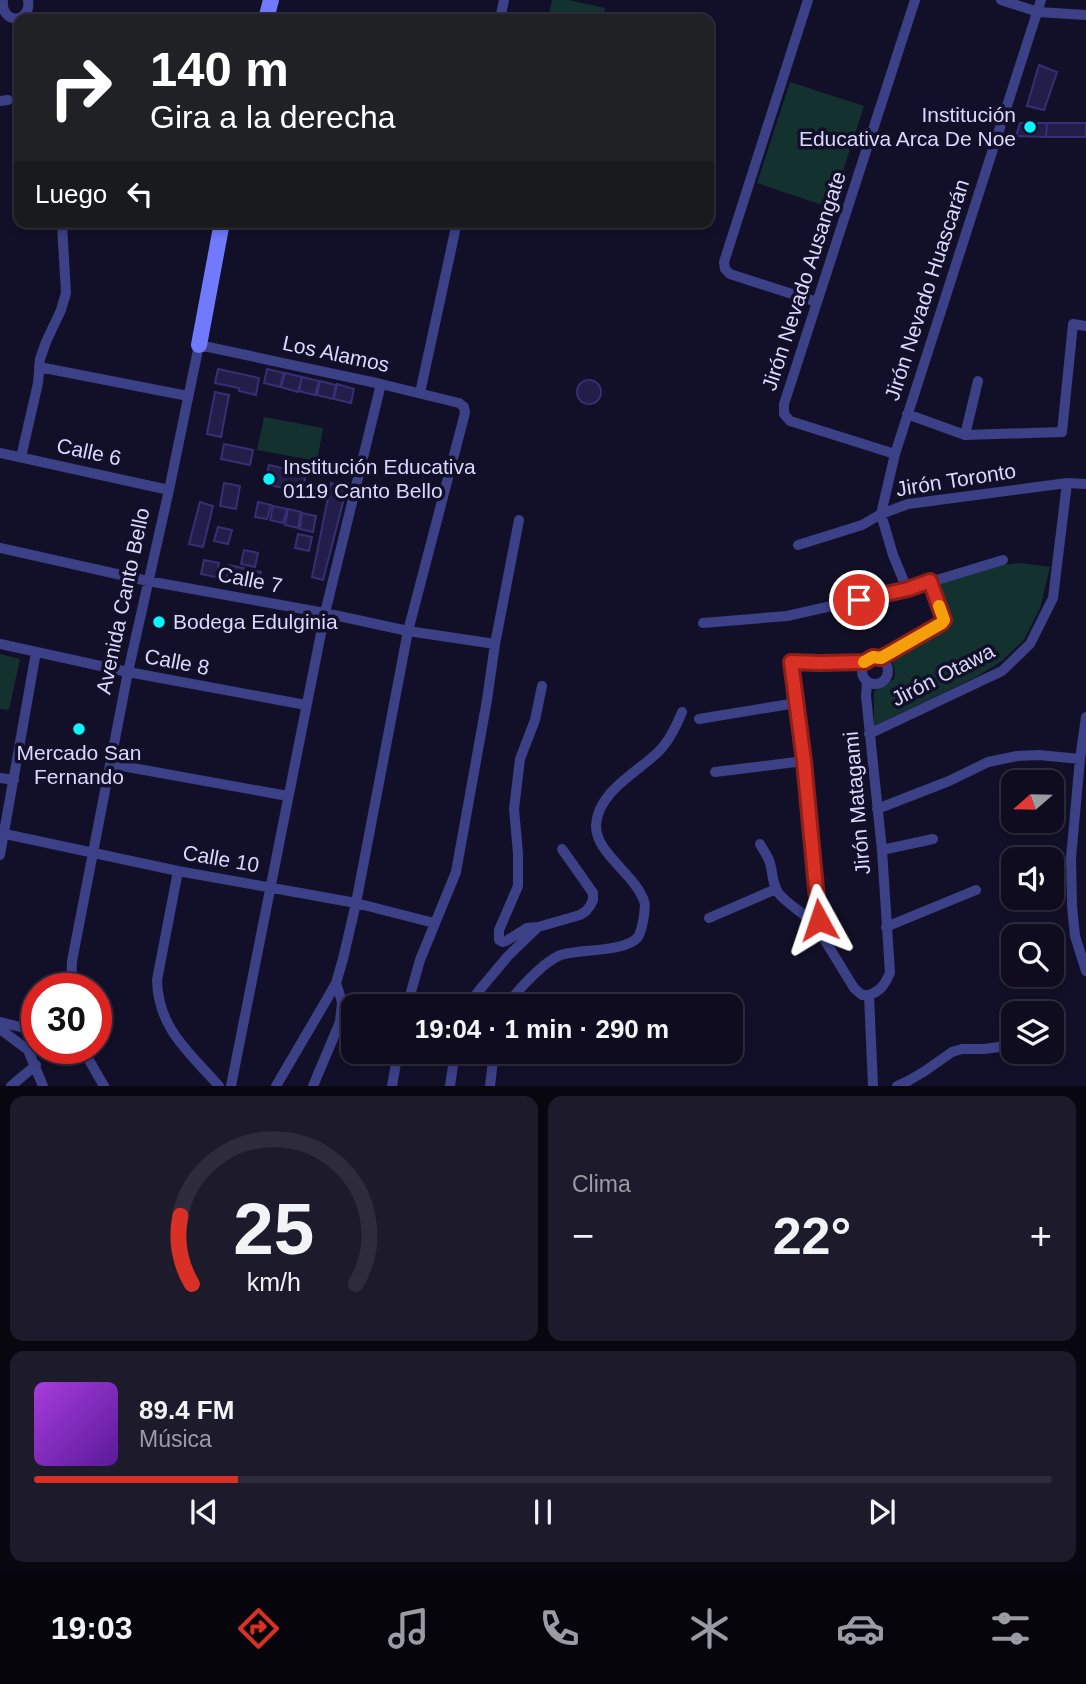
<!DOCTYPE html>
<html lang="es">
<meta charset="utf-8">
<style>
body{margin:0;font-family:Arial,sans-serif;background:#1c1a2b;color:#f1f3f6;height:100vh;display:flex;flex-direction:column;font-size:26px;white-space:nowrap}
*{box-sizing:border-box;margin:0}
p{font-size:23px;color:#9b9ba4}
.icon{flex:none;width:38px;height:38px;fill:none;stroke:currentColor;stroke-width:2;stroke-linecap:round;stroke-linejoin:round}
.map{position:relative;height:1086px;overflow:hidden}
.drawer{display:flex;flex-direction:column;gap:10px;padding:10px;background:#080710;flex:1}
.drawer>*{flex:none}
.hud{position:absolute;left:14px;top:14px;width:700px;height:214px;border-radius:14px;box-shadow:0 4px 10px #0003,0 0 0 2px #2e2c3c;background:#202124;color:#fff;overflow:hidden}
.needle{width:46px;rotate:250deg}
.controls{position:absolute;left:1001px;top:770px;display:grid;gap:14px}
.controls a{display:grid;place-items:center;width:63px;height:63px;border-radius:14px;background:#0e0c1e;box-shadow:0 4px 10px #0003,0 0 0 2px #2e2c3c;font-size:35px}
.speed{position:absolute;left:21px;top:973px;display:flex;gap:14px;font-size:35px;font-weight:700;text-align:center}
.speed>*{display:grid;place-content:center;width:91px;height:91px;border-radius:50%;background:#0e0c1e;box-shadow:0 4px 10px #0003,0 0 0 2px #2e2c3c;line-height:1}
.speed .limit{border:10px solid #d22;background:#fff;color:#111}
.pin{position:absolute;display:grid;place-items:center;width:60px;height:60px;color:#fff;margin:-30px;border:4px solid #fff;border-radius:50%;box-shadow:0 2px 7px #0007}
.me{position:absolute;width:77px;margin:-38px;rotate:355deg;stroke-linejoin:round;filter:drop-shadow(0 0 5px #0008)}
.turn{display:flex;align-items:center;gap:24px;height:147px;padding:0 21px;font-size:32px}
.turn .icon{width:91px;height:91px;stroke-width:2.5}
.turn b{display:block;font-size:49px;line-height:60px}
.then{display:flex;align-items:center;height:66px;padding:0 21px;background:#0003;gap:14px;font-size:26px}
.big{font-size:52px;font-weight:700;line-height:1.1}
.drawer .tile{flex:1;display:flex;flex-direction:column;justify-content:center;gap:10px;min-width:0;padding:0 24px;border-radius:14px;background:#1c1a2b}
.drawer .dial{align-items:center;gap:0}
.dial svg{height:182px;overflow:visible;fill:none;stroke:#2e2c3c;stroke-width:7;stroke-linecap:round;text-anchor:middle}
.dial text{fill:#f1f3f6;stroke:none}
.song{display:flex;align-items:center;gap:21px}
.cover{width:84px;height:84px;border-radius:10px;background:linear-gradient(135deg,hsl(280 70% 55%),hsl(270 70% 35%))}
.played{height:7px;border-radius:4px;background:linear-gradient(90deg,#d93025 20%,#2e2c3c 20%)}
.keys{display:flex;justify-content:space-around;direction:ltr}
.heat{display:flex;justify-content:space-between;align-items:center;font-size:38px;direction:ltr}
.drawer .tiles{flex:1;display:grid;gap:10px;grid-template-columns:1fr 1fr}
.tile:last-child{grid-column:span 2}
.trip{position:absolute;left:341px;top:994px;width:402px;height:70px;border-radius:14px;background:#0e0c1e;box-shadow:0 4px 10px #0003,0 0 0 2px #2e2c3c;font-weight:700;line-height:70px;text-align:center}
.tabs{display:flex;height:112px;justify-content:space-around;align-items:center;background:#06050c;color:#9b9ba4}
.tabs .icon{width:49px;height:49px}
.tabs .active{color:#d93025}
.tabs b{font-size:32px;color:#f1f3f6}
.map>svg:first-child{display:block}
.green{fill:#13322f}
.building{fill:#221d49;stroke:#372f75;stroke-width:2}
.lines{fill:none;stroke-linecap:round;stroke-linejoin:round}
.street{stroke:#3c4087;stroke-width:10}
.secondary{stroke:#7179fd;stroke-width:16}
.route-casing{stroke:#8d1f18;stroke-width:18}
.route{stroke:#d93025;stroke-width:12}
.slow{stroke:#f59e0b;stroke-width:12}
.poi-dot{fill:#07f8fc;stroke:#121028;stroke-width:2.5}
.labels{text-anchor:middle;stroke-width:7;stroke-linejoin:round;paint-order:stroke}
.poi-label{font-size:21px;fill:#dad8fe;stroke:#121028;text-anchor:start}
.street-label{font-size:21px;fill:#dad8fe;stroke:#121028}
</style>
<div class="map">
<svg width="1086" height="1086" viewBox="0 0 1086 1086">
<rect width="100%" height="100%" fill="#121028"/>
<path class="green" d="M552 0H569L605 8 603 19H548Z
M790 82 864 106 831 208 757 183Z
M264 417 323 428 317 461 257 450Z
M1021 563 1050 567 1040 608 1024 640 1002 661 976 677 874 726V691L894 679 895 672 891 657 945 625 935 584 1000 565Z
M0 654 20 659 9 710 0 709Z"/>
<path class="building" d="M1039 65 1057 72 1044 110 1027 106Z
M1020 123H1047L1046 137 1016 136Z
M1047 123H1086V137H1046Z
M218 369 259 378 256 395 239 391V388L215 383Z
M267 369 284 373 280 387 264 383Z
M285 373 302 377 298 392 281 387Z
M302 377 319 381 315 395 299 391Z
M577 392a12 12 0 1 1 24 0a12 12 0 1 1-24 0Z
M320 381 336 385 333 399 317 395Z
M337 384 354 389 351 403 334 399Z
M215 392 229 395 221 437 207 434Z
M224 444 253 450 250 465 221 459Z
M269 465 306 474 302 492 265 484Z
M224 483 240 486 236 509 220 506Z
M331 483 347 487 323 580 312 577Z
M200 502 213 506 203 547 189 544Z
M258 502 271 505 267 519 255 517Z
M273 506 287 509 283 523 270 520Z
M288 509 301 512 298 528 285 525Z
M302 513 316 516 313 532 300 529Z
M218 527 232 530 228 544 214 541Z
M298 534 312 537 309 551 295 548Z
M244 550 258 553 255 567 241 564Z
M204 560 219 563 216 577 201 574Z
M229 565 261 572 259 584 227 577Z"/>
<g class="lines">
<path class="street" d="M3 0C0 25 32 24 28 0
M808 0 724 262 725 269 730 274 817 302
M1001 0 1038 12 1086 15
M500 19 504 0
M0 101 8 100
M39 367 188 396
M420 393 457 222
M907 414 965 435 1062 432 1073 324 1086 326
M965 435 978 381
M0 453 169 490
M895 454 790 421 784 414V404L915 0
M21 457 38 383 40 359 46 342 61 310 66 293 62 225
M798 545 862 525 881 514 908 504 1067 483 1086 484
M0 548 148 581 325 613 408 631 495 644
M907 589 893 555 881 514 895 454 1041 0
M703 623 787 616 907 589 1003 560
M0 644 128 672 306 705
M862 671a13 13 0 1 1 26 0a13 13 0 1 1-26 0Z
M881 658 942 623 944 620 943 615 930 581
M865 662 820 663 791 662 804 761 821 934 854 988 862 995H869
M867 681 866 696 882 850 890 973C885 984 881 991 869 995
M1086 717 1080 759 1071 858 1072 906 1075 936 1086 971
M699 719 796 703
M869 734 1002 671 1030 644 1053 598 1067 483
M111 764 288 796
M715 772 804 761
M0 778 14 780
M877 809 949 781 988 762 1017 756 1039 755 1080 759
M0 833 178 871 356 903 434 923
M760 844C763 850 768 856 770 863 773 873 772 886 780 895 793 909 808 914 820 932
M882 850 933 839
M0 855 36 652
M178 871 157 980C158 1028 189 1052 219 1086
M709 918 776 889
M538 927 527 928 506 941 503 942 499 940V930L518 886V853L514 809 520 759 535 720 542 686
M886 927 976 890
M71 989 72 961 128 672 169 490 199 345 381 384 459 403 464 407 465 413 408 631 356 903 343 959 336 983 327 999 276 1086
M869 995 873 1086
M407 1006 420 960 456 872 487 700 495 644 519 520
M470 1006 477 993 508 956 538 927 580 915 586 911 590 906 593 900V893L562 849
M506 1006C517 991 544 961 561 955 578 949 627 952 638 937 641 932 643 922 644 916 644 911 646 905 644 901 635 874 595 853 596 825 598 792 636 773 657 753 669 742 676 727 682 712
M0 1022 37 1031
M0 1029 28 1050 43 1086
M82 1048 104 1086
M11 1086 36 1065
M231 1086 325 613 381 384
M313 1086 340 1022 342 1002 336 983
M392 1086 398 1052
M450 1086 455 1052
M490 1086 494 1052
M897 1086 908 1081 925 1071 952 1052 962 1049H984L999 1047 1013 1039"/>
<path class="secondary" d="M266 19 271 0
M199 345 222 222"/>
</g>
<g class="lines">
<defs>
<path id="route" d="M819 920 804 761 791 662 820 663 865 662 873 657 881 658 942 623 944 620 930 581 908 589 859 600"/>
</defs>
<use href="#route" class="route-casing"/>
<use href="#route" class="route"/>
<path class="slow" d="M864 662 873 657 881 658 942 623 944 620 939 606"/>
</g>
<g class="poi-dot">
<circle cx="1030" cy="127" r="7"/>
<circle cx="269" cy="479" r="7"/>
<circle cx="159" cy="622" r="7"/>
<circle cx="79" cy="729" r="7"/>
</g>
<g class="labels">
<g class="poi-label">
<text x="1016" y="122" text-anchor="end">Institución<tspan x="1016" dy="24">Educativa Arca De Noe</tspan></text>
<text x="283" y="474">Institución Educativa<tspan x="283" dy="24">0119 Canto Bello</tspan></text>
<text x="173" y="629">Bodega Edulginia</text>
<text x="79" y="760" text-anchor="middle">Mercado San<tspan x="79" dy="24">Fernando</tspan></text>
</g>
<g class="street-label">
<text transform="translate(804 281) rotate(-72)" y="7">Jirón Nevado Ausangate</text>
<text transform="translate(927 290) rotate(-72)" y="7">Jirón Nevado Huascarán</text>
<text transform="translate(336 354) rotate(12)" y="7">Los Alamos</text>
<text transform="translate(89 452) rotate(12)" y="7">Calle 6</text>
<text transform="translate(956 480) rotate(-9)" y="7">Jirón Toronto</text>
<text transform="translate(250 580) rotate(11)" y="7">Calle 7</text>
<text transform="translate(123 601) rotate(-78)" y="7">Avenida Canto Bello</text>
<text transform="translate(177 662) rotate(11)" y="7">Calle 8</text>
<text transform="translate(943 675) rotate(-27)" y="7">Jirón Otawa</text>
<text transform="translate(857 803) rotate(-95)" y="7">Jirón Matagami</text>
<text transform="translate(221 859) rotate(10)" y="7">Calle 10</text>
</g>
</g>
</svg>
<div class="controls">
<a><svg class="needle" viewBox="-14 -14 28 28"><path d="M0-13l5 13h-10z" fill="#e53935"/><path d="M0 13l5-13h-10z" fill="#9b9ba4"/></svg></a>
<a><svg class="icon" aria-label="sound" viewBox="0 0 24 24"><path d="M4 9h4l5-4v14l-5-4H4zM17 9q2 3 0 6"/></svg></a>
<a><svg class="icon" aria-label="search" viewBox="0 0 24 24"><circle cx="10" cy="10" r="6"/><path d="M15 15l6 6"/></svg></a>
<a><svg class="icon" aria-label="layers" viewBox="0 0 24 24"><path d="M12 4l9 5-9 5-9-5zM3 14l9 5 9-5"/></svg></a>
</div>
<div class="speed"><div class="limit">30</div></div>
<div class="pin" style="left:859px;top:600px;background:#d93025"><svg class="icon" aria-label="arrive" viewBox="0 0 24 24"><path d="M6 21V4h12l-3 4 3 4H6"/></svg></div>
<svg class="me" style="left:819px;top:920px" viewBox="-20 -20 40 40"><path d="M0-17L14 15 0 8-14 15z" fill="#d93025" stroke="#fff" stroke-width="4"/></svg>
<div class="trip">19:04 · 1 min · 290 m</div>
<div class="hud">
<div class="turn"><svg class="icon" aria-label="right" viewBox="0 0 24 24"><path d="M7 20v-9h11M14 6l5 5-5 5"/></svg><div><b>140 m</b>Gira a la derecha</div></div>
<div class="then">Luego<svg class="icon" aria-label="left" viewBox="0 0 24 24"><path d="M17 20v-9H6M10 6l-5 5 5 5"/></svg></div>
</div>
</div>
<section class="drawer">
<div class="tiles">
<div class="tile dial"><svg viewBox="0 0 100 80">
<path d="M14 69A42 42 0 1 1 86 69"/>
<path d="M14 69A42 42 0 0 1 9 39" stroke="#d93025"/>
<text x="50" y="56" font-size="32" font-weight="700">25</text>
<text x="50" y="72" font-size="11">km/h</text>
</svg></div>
<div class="tile"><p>Clima</p>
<div class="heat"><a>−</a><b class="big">22°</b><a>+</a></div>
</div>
<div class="tile">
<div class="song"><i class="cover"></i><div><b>89.4 FM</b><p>Música</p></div></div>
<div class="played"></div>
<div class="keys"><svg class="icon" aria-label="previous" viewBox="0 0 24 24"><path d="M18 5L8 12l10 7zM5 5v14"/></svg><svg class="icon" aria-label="pause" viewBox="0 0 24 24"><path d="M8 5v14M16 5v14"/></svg><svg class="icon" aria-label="next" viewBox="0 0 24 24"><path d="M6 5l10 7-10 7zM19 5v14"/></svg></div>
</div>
</div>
</section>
<nav class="tabs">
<b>19:03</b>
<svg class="icon active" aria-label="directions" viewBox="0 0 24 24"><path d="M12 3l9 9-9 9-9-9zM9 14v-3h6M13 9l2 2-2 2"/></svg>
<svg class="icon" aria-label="music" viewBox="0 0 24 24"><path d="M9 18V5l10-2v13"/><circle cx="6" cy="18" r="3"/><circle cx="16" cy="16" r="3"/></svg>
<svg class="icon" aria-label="phone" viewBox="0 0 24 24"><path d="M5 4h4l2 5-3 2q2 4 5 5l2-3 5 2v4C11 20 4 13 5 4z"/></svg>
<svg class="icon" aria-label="climate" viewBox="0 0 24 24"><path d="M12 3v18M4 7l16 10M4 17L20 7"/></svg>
<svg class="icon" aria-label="car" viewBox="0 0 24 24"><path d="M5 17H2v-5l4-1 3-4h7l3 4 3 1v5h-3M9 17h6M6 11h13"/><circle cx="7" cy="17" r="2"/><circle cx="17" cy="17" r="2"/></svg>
<svg class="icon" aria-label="filters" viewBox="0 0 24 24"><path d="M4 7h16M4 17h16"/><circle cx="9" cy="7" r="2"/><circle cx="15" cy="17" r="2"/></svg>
</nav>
